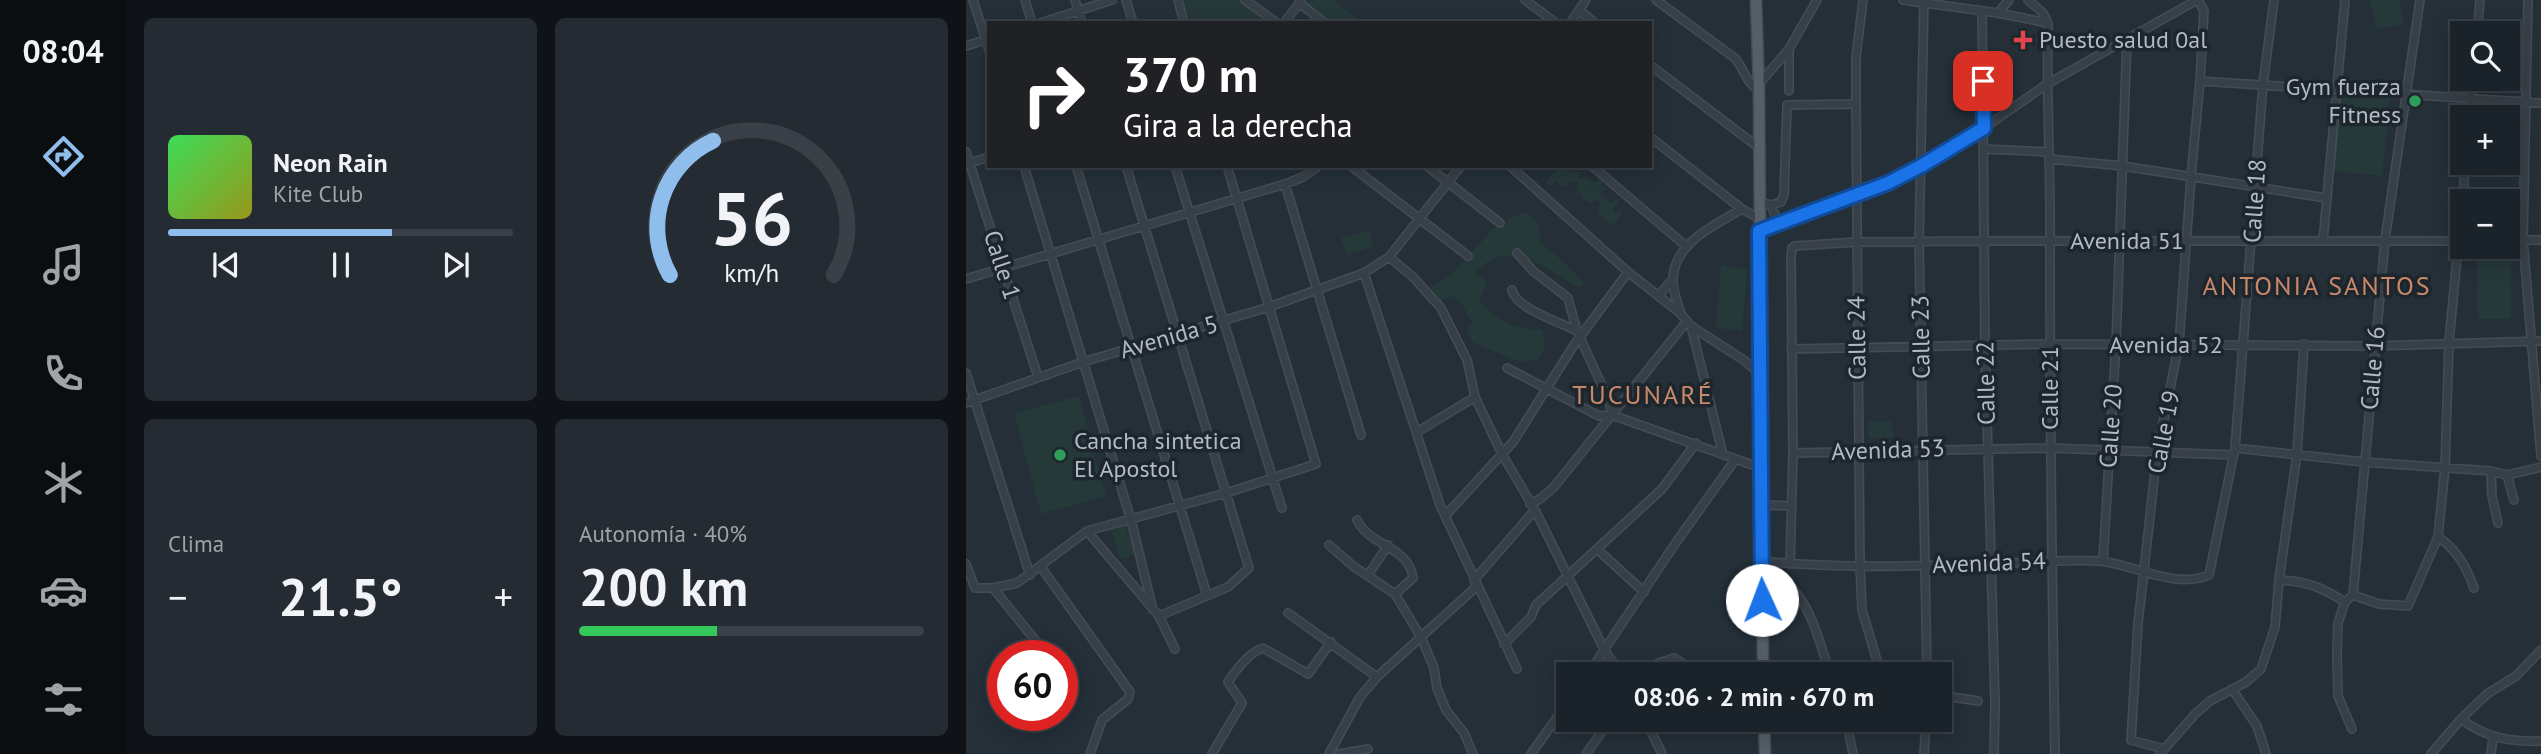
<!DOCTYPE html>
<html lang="es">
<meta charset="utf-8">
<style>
body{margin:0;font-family:"PT Sans",sans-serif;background:#242b32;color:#f1f3f6;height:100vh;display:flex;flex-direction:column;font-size:26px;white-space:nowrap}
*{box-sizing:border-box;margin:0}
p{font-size:23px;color:#a0a4a8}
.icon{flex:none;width:38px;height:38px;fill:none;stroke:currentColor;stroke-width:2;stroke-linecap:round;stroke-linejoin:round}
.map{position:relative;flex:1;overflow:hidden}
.sheet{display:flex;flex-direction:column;gap:18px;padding:18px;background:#0f1317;width:840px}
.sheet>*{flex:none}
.banner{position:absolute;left:21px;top:21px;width:665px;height:147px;border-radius:0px;box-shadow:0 4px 18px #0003,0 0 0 2px #394047;background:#202124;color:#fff;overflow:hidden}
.controls{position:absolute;left:1484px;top:21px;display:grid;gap:14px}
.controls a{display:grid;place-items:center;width:70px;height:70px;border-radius:0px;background:#1b232a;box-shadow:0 4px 18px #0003,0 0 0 2px #394047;font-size:35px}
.speed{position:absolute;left:21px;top:640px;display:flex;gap:14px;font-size:35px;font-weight:700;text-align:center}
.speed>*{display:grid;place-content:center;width:91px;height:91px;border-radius:50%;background:#1b232a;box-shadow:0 4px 18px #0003,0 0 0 2px #394047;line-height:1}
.speed .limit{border:10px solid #d22;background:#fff;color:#111}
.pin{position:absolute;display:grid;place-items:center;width:60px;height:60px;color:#fff;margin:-30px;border-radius:14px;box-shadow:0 4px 10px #0006}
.me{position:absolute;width:77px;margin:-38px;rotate:358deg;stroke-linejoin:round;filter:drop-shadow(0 0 5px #0008)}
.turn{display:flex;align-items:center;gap:24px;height:147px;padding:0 21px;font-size:32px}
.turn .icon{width:91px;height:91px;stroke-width:2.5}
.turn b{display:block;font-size:49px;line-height:60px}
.big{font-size:52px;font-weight:700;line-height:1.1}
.sheet .widget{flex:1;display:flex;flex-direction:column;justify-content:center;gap:10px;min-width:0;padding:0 24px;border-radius:10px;background:#242b32}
.sheet .dial{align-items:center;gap:0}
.dial svg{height:182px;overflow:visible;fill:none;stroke:#394047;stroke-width:7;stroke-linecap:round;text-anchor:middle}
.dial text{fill:#f1f3f6;stroke:none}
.song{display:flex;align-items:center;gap:21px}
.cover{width:84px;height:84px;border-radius:10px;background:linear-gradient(135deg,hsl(130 70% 55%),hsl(60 70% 35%))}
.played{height:7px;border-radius:4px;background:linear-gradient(90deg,#90beec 65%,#394047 65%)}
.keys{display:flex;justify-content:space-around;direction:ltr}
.heat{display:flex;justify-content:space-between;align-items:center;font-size:38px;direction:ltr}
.charge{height:10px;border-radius:5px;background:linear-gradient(90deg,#34c759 40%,#394047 0)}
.sheet .tiles{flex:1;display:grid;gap:18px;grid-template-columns:repeat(2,1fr)}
.trip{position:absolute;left:590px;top:662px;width:396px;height:70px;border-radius:0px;background:#1b232a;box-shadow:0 4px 18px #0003,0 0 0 2px #394047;font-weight:700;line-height:70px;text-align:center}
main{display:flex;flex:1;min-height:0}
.tab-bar{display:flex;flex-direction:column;width:126px;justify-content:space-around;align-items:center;background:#0b0e11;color:#a0a4a8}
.tab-bar .icon{width:49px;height:49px}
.tab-bar .selected{color:#90beec}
.tab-bar b{font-size:32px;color:#f1f3f6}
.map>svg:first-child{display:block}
.green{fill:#263939}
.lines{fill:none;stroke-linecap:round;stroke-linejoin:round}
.minor-casing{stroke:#444c54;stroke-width:10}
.major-casing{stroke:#444c54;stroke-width:13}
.minor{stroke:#374048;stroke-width:7}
.major{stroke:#565f68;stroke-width:10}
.route-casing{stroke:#114b97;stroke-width:18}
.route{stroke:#1a73e8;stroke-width:12}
.health-dot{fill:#e0444e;stroke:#1d252d;stroke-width:2.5}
.leisure-dot{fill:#2e9e5b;stroke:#1d252d;stroke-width:2.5}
.labels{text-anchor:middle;stroke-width:7;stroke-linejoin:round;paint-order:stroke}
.poi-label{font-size:24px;fill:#b2bbc4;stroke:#1d252d;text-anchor:start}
.street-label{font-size:24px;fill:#b2bbc4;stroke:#1d252d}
.neighbourhood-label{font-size:26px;letter-spacing:2px;fill:#c8886a;stroke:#1d252d}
</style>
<main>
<nav class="tab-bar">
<b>08:04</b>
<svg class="icon selected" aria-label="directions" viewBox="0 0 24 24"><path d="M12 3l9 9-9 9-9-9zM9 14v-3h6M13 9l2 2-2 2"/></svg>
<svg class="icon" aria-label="music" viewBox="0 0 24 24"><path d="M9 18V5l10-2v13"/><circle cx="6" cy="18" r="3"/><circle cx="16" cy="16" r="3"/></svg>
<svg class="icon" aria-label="phone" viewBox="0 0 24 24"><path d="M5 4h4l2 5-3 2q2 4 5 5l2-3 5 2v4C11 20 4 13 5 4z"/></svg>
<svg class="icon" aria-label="climate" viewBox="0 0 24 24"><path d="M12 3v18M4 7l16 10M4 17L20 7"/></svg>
<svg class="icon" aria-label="car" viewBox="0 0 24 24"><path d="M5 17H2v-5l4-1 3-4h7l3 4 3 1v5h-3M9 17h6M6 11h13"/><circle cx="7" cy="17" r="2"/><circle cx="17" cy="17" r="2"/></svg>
<svg class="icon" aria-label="filters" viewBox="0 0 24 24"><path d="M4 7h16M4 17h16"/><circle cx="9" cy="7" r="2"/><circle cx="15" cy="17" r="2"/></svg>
</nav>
<section class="sheet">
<div class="tiles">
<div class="widget">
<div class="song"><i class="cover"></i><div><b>Neon Rain</b><p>Kite Club</p></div></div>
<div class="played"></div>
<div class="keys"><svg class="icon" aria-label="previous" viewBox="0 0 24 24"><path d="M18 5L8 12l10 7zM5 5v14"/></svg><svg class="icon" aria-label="pause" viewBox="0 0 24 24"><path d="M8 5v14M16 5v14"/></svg><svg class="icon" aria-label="next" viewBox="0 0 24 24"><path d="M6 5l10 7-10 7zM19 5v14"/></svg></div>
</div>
<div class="widget dial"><svg viewBox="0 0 100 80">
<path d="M14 69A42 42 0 1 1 86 69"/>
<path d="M14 69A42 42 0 0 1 33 10" stroke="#90beec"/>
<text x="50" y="56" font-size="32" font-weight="700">56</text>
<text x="50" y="72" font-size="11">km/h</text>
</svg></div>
<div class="widget"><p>Clima</p>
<div class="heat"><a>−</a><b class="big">21.5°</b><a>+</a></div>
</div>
<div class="widget"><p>Autonomía · 40%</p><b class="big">200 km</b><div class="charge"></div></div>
</div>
</section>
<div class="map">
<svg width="1575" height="754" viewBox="0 0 1575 754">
<rect width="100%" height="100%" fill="#242f38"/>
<path class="green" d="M217 0H274L305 23H224Z
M342 0H367L398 23H368L340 3Z
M1404 0H1433L1437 24 1410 29Z
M1375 93 1424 98 1416 176 1367 171Z
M594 166 603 172 606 169 611 172 615 171 612 178 617 176 630 183 634 178 638 181 635 185 640 189 634 193 645 204 649 198 653 202 647 210 651 213 654 210 656 212 648 226 632 214 634 202 631 200 624 203 616 198V194L612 193 614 191 611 188 612 181 606 183 604 180 597 187 590 181 585 187 579 182Z
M559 212 573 224 574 242 599 263 618 283 612 288C589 274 560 249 532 257 524 259 515 267 508 271L521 282 513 301C533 321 546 329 576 330L579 347 571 360 554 362 506 342 501 329 507 323C500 314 497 302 488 296L471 302 456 285 465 288 488 272 528 228 534 227 542 219Z
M403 230 408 246 381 255 375 238Z
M1512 260H1545V319H1512Z
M755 266 781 269 776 331 750 328Z
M113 396 140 496 75 514 48 413Z
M902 422H925L927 438H903Z
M159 525 169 555 154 560 145 529Z"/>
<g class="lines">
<defs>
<path id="minor" d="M7 0 23 50
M59 0 66 23
M109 0 116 23
M160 0 167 23
M212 0 218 23
M279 0 311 23
M559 0 590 23
M690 0 770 59C778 70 781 84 793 90
M897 0 890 57V104L894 566 896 610 915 674
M937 0 1032 13 1082 23
M958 0 953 243 961 674
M1062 0 1077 13 1082 23
M1562 0 1557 240 1575 456
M333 3 359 23
M613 10 629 23
M1016 11 1019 345 1029 703 1028 754
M1032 13 1043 0
M74 23 146 0
M318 23 335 1
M604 23 620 0
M1082 23C1080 97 1085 171 1084 245 1084 415 1086 584 1089 754
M1511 33 1514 0
M0 46 22 39
M684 65 792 147
M1234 81 1575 103
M793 84 823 49 851 0
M823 91V50
M1503 117 1506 79
M684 137 776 209 792 218
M1019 149 1083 152
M0 152 72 377
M1083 159 1157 166 1360 198
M1 164 23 157
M58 166 165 520 187 610
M110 166 241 595
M160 166 283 568 262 587 193 616
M209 166 316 508
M385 166 502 256
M461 166 534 223
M544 166 662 272 714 313 725 326 779 361 794 374
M626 166 721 247
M319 184 395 435
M792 201 805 205 815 202 818 195 821 105 890 104
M1497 201 1499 163
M805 205 812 223
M793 231 890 197 955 166 1018 128 1081 84 1231 0
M1542 240H1575
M1357 241 1379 0
M551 253 567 271 602 298 611 331
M423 257 447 277 475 308 501 360 509 397 536 454 569 510 639 651 655 674
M398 273 474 505 551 669
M0 279 319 184 337 177 353 166
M546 290C550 309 594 322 611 331L643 401 646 415
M692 296 707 279
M714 311C711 301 706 289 707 278 709 242 749 225 776 209
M725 326 757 455
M825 349 1084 344 1409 346 1575 341
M541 368 633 416 646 415 795 468
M0 373 64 575
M0 403 117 362 303 307 398 273 423 257 495 166
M451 432 509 397
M1269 448 1398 462 1525 471 1541 475 1575 467
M827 453 1084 448 1268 455
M1525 471 1526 496 1532 523
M1541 475 1548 500
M564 504 574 499 588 487 721 321
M795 505 826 506
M479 516 547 442 608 345 662 272
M391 520C403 546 443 546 447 578L429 594
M121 531 193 616 209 649
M1472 537C1491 549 1501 568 1508 588
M363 545 387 566 429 594 455 637 468 668 471 688 480 710 498 733 507 754
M631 549 678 592
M795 561C871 569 949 566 1025 564 1061 563 1097 559 1133 561 1165 563 1208 590 1243 575L1269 448 1297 84 1308 0
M1137 561 1150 344 1161 38
M0 564 9 588H27L51 583 121 531 260 493 350 464 261 166
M795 564C843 590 848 626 864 674
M824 564 827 453 825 257 826 248 829 246 890 242 1017 241H1496
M75 567 164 692 162 699 136 720 124 754
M402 575 422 545
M508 580 569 510
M1313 580C1341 581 1355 587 1379 602
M27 588 82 656
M1387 595 1413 604 1442 606 1472 537 1479 468 1483 342 1496 205
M322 613 411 677
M538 644 565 617 570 605 696 489 730 443
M622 674 711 541 769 460
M668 674 669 671 708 658 716 663 713 674
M1266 689 1291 726 1300 754
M973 695 1012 701
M590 718 604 728
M679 719 696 754
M880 719 887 754
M1495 719C1520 738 1544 742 1575 741
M1386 729 1372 696 1371 654 1372 623 1379 602 1387 595 1419 240 1454 0
M1198 749 1165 740 1172 624 1191 453 1213 344 1225 177 1234 81 1238 11 1232 0
M246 754 276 703 262 682C270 670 283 652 297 648L342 674 365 642
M363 754 394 697 411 677 511 586
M373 754 402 749
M565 754 602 702
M620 754 645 719
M958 754 960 719
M1194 754 1229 714 1244 701 1280 682 1295 669 1309 627 1313 580 1331 454 1338 344
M1465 754 1495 719 1521 694 1550 676 1575 650
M1525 754 1527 737"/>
<path id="major" d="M790 0 793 90 797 674
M798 719 799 754"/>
</defs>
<use href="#minor" class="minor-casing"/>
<use href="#major" class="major-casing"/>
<use href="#minor" class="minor"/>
<use href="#major" class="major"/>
</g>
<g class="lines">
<defs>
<path id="route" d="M796 600 793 231 922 183 955 166 1018 128 1017 81"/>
</defs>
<use href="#route" class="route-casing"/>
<use href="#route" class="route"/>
</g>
<path class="health-dot" d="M1053.5 29.5h7v7h7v7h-7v7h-7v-7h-7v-7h7z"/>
<g class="leisure-dot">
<circle cx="1449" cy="101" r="7"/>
<circle cx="94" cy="455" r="7"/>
</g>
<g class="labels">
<g class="poi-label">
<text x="1073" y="48">Puesto salud 0al</text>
<text x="1435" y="95" text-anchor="end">Gym fuerza<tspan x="1435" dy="28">Fitness</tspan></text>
<text x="108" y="449">Cancha sintetica<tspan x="108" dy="28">El Apostol</tspan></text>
</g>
<g class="street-label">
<text transform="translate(1289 201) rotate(-86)" y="8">Calle 18</text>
<text x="1161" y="249">Avenida 51</text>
<text transform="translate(36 265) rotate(72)" y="8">Calle 1</text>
<text transform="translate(203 337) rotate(-16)" y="8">Avenida 5</text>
<text transform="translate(955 337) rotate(-91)" y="8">Calle 23</text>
<text transform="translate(891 338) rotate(-91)" y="8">Calle 24</text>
<text x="1200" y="353">Avenida 52</text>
<text transform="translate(1407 368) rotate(-85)" y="8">Calle 16</text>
<text transform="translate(1020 383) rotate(-91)" y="8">Calle 22</text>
<text transform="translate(1084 388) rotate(-90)" y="8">Calle 21</text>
<text transform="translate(1145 426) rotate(-86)" y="8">Calle 20</text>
<text transform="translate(1198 432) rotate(-79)" y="8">Calle 19</text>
<text transform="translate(922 450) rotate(-2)" y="8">Avenida 53</text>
<text transform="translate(1023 563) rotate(-2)" y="8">Avenida 54</text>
</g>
<g class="neighbourhood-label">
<text x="1351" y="295">ANTONIA SANTOS</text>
<text x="677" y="404">TUCUNARÉ</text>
</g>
</g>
</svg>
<div class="controls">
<a><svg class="icon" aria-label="search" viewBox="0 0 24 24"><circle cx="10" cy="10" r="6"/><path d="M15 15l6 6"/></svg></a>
<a>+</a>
<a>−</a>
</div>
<div class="speed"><div class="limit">60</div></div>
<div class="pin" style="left:1017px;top:81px;background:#d93025"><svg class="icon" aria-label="arrive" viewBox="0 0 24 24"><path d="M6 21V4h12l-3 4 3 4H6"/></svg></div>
<svg class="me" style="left:796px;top:600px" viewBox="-20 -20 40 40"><circle r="19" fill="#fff"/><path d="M0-13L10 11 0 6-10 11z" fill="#1a73e8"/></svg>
<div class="trip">08:06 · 2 min · 670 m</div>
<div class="banner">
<div class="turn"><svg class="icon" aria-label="right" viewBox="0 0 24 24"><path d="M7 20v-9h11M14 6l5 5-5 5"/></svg><div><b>370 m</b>Gira a la derecha</div></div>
</div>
</div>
</main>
